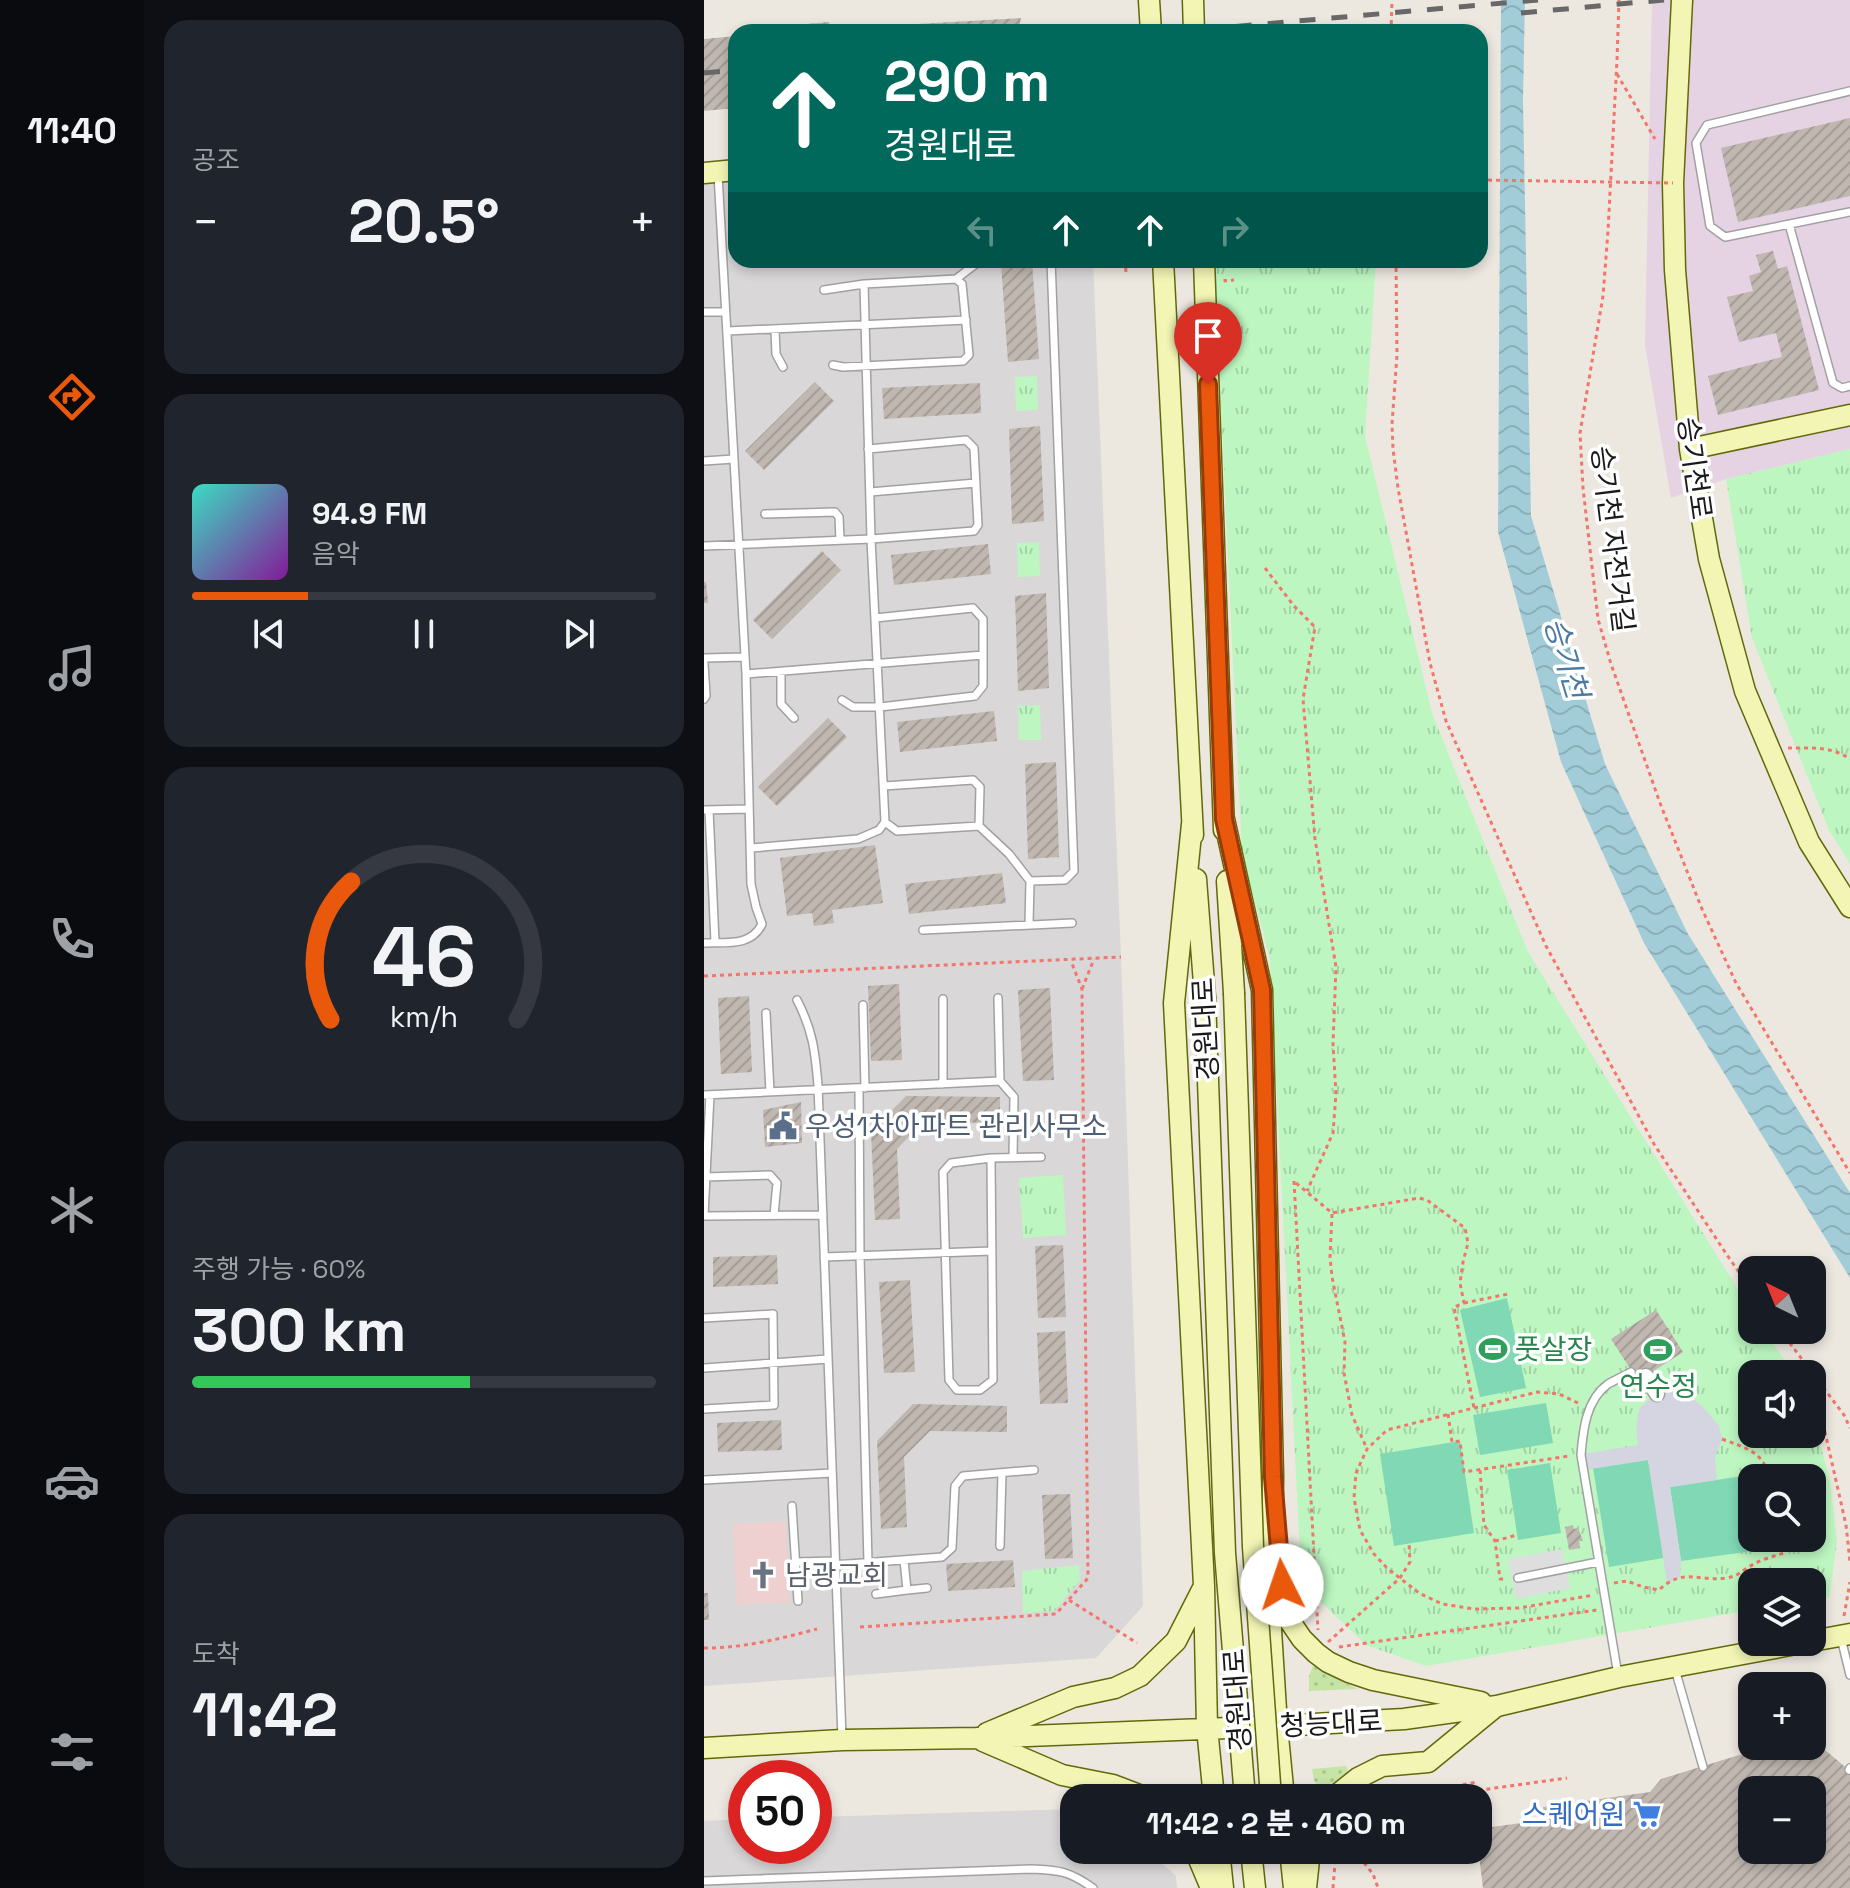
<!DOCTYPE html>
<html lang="ko">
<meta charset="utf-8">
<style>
body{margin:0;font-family:"Space Grotesk","Noto Sans KR",sans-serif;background:#20242c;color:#f1f3f6;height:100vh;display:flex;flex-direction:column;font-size:30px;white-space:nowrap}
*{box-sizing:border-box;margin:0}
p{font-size:26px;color:#9ea1a6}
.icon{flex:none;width:44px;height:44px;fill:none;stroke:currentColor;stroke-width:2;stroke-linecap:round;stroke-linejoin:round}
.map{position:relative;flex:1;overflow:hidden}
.details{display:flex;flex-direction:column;gap:20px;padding:20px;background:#0d0f14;width:560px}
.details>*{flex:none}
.guide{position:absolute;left:24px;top:24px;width:760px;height:244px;border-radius:24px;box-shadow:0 4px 12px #0003;background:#00695c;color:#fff;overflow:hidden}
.needle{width:52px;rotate:317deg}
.buttons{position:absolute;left:1034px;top:1256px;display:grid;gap:16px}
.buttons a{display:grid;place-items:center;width:88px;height:88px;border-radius:16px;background:#171b24;box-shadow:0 4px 12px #0003;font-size:40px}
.speed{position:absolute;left:24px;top:1760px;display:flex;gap:16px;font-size:40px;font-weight:700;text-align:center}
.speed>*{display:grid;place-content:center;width:104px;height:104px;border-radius:50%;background:#171b24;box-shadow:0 4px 12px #0003;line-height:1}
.speed .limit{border:12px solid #d22;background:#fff;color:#111}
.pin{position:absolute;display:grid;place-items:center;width:68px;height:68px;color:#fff;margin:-82px -34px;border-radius:50% 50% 50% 0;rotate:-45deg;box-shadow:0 0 8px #0007}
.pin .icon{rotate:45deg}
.me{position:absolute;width:88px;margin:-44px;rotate:356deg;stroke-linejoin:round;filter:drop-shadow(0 0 6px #0008)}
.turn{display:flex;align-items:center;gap:28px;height:168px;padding:0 24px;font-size:36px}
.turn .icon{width:104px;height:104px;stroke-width:2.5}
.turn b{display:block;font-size:56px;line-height:68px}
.lanes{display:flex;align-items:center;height:76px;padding:0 24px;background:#0003;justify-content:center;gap:40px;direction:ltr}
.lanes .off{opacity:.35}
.big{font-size:60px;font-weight:700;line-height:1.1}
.details .card{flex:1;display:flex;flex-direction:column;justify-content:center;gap:12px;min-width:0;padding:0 28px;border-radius:24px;background:#20242c}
.details .dial{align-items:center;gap:0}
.dial svg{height:208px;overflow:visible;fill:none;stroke:#363941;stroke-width:7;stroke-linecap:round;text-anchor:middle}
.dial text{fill:#f1f3f6;stroke:none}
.song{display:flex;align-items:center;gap:24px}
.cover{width:96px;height:96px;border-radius:12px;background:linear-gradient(135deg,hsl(170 70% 55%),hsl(290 70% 35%))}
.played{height:8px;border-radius:4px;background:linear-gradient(90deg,#ea580c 25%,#363941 25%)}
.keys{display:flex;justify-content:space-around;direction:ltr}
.heat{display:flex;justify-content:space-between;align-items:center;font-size:44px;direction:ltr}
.charge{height:12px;border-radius:6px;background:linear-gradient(90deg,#34c759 60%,#363941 0)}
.trip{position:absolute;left:356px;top:1784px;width:432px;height:80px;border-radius:24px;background:#171b24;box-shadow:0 4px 12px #0003;font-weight:700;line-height:80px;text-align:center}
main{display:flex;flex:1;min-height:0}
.menu{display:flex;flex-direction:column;width:144px;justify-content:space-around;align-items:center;background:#090b0e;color:#9ea1a6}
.menu .icon{width:56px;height:56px}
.menu .on{color:#ea580c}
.menu b{font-size:36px;color:#f1f3f6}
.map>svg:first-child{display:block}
.residential{fill:#d9d7d7}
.commercial{fill:#edd0cf}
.industrial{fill:#e5d2e2}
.grass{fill:url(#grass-dots)}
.park{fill:url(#park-tufts);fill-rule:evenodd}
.pitch{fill:#81d8b4}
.parking{fill:#dedede}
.plaza{fill:#d5d5e1}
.water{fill:url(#water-waves)}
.building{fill:url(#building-hatch);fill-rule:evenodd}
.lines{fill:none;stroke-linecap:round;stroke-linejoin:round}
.lane-casing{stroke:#a1a1a1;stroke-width:10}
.street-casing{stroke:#a1a1a1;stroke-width:17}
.secondary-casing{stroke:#61690a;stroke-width:23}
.path{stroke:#f2766b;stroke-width:3;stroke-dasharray:4 4;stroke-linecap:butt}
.lane{stroke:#fff;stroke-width:7}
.street{stroke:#fff;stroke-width:14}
.secondary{stroke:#f3f5b5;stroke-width:20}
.rail{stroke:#686868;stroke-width:5;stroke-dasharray:16 16;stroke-linecap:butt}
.secondary-bridge-casing{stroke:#61690a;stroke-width:23;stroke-linecap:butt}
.path-bridge{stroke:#f2766b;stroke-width:3;stroke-dasharray:4 4;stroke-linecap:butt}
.secondary-bridge{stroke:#f3f5b5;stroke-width:20}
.route-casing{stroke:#983908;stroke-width:20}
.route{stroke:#ea580c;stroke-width:14}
.labels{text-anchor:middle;stroke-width:7;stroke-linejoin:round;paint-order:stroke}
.street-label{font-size:28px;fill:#1a1a1a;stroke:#fff}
.service-label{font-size:28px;fill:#4e5e75;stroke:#fff;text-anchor:start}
.leisure-label{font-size:28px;fill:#27864d;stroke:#fff;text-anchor:start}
.worship-label{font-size:28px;fill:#5b616d;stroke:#fff;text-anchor:start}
.shop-label{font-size:28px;fill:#366cbe;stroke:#fff;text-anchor:end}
.water-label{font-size:30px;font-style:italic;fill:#4d7aa4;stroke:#fff}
</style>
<main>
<nav class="menu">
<b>11:40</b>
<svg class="icon on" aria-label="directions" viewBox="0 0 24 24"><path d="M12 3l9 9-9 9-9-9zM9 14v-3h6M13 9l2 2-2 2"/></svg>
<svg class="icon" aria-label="music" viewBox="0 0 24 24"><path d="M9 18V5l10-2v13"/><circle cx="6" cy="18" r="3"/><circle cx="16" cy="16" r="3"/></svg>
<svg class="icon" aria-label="phone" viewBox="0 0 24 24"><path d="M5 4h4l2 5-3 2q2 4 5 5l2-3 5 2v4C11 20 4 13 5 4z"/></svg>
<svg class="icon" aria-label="climate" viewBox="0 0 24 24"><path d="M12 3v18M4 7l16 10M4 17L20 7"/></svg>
<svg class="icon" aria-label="car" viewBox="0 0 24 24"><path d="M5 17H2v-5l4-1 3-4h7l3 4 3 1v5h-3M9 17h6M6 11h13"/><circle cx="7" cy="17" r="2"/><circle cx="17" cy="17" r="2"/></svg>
<svg class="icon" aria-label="filters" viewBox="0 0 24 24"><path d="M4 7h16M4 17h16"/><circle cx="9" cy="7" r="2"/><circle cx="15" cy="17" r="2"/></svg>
</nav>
<section class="details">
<div class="card"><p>공조</p>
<div class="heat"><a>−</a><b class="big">20.5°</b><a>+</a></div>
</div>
<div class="card">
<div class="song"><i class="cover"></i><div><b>94.9 FM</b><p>음악</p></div></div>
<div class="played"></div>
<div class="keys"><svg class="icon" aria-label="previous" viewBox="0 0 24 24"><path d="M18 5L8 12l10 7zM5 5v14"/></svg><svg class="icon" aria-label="pause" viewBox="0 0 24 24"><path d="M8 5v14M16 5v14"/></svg><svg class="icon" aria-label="next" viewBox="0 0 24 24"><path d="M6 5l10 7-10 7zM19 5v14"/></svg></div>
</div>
<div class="card dial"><svg viewBox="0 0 100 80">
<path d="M14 69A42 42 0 1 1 86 69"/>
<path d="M14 69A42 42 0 0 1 22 16" stroke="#ea580c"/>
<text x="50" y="56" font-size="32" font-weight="700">46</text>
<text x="50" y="72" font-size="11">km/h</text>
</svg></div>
<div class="card"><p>주행 가능 · 60%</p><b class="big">300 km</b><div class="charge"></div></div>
<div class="card"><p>도착</p><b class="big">11:42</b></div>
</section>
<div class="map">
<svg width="1146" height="1888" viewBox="0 0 1146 1888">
<defs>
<pattern id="grass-dots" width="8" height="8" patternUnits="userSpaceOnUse" patternTransform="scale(2)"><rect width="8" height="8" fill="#c7e4a7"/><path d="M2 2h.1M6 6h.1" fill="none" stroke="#aac38f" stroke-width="1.8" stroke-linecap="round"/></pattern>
<pattern id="park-tufts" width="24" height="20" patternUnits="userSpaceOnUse" patternTransform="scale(2)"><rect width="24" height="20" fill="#bdf6c1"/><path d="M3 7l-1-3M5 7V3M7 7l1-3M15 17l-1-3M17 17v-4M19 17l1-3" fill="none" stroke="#a2d2a5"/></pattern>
<pattern id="water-waves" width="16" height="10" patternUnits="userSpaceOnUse" patternTransform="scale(2)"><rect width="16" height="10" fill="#a2cdd8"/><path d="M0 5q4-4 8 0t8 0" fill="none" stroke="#8bafb9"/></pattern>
<pattern id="building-hatch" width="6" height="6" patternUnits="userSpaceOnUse" patternTransform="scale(2)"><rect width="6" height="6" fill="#c0b7b0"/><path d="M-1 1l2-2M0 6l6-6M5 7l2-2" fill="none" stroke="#a49d97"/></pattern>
</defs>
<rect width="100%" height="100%" fill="#ece8e0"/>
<path class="residential" d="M32 170V260H389L417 957 439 1606 392 1658 0 1686V173Z
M370 1809V1850H443L472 1876 473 1888H0V1821L42 1819V1846H110V1817Z"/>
<path class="commercial" d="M81 1521 86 1602 33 1605 29 1524Z"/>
<path class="industrial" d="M948 0H1146V449L1022 479 967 498 941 345Z"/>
<path class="grass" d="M610 1663 637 1681 654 1689 605 1691V1676Z
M642 1766 645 1773 620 1793 610 1781 608 1769Z"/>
<path class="park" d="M510 260H672L661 436 728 713 824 952 1048 1312V1330H1060L1090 1374H1048V1434H1108V1415L1126 1480 1133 1543 1125 1597 1108 1600V1582H1048V1610L722 1666 662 1645 614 1599 597 1574 566 959 538 854ZM1048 1478H1108V1538H1048Z
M333 376 334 410 312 411 311 377Z
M1146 449V864L1125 830 1048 638 1022 479Z
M335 542 336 576 314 577 313 543Z
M336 705 337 740H315L314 706Z
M359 1175 362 1235 319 1238 315 1178Z
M375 1565 376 1580 350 1611 319 1613 318 1571Z"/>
<path class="pitch" d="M803 1298 822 1388 776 1397 756 1310Z
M842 1403 849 1443 776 1455 769 1415Z
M756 1441 770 1533 690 1546 676 1454Z
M944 1460 960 1558 905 1567 889 1468Z
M846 1463 857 1533 814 1540 803 1470Z
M1052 1474 1053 1478H1048V1538H1061L1063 1549 977 1561 966 1487Z"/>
<path class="parking" d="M858 1549 866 1588 812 1599 804 1559Z"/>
<path class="plaza" d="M967 1391 990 1400 999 1407 1015 1426 1018 1439 1011 1457 1013 1480 966 1487 977 1561 976 1577 963 1583 944 1460 881 1470 878 1454 934 1445 932 1426 935 1409 947 1398Z"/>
<path class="water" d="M797 0H821L819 100 827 516 901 764 984 934 1146 1193V1278L940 943 857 762 794 532Z"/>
<path class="building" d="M317 18 314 32H56V28L125 22 126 29Z
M32 36V108L0 111V39Z
M1146 118V196L1034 222 1017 148Z
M1069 251 1074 269 1083 266 1115 390 1014 415 1004 376 1078 357 1072 333 1035 342 1023 297 1049 291 1045 276 1057 272 1052 255Z
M328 261 335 359 304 362 297 264Z
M111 382 130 401 60 470 41 451Z
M276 383 277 413 180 419 178 388Z
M336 426 340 521 308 524 305 429Z
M284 544 287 574 190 585 187 555Z
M118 551 137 570 68 639 49 620Z
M0 582H2L4 603H0Z
M342 593 345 688 314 691 311 596Z
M290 711 293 741 196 752 193 722Z
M124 718 143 737 73 806 54 787Z
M352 762 355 857 324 859 321 764Z
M171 845 179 903 128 910 130 923 110 926 108 913 83 916 76 858Z
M298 873 302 903 205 914 201 884Z
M195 984 198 1060 167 1061 164 986Z
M346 988 350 1080 319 1081 314 990Z
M45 996 48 1072 17 1074 14 998Z
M202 1096 296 1097V1123L219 1122 193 1149 196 1219 171 1220 167 1132Z
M97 1102 98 1143 61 1147 59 1110Z
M359 1245 362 1317 334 1318 331 1246Z
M73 1255 74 1284 9 1287V1257Z
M206 1280 211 1372 180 1373 175 1282Z
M952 1310 979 1352 934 1381 907 1339Z
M361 1331 364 1403 336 1404 333 1333Z
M209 1404 303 1406V1432L226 1431 200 1457 203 1527 177 1529 173 1441Z
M77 1420 78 1450 14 1452 13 1423Z
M366 1494 369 1558 341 1559 338 1495Z
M869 1525 870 1529 874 1528 879 1541H875L876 1548 865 1550 861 1527Z
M309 1560 311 1587 244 1591 242 1564Z
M0 1593H4L5 1620H0Z
M1108 1739 1146 1771V1888H779L774 1847V1829L838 1820 839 1807 946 1792 957 1779 1058 1748 1060 1746H1108ZM1048 1790H1108V1850H1048Z"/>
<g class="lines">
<defs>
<path id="lane" d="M1146 91 1003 125 992 143 1006 226 1021 237 1146 212
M1085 224 1129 383 1138 388 1146 386
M252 279 277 260
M120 290 160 284 252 279 258 284 265 355 259 361 139 367 129 365
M0 312H21
M71 329 72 354 79 367
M23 331 262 320
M0 461 30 459
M166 492 272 483
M61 514 131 512 135 517 136 540
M0 546 167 539 270 531 274 525 270 448 262 440 164 449
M0 658 41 657
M0 663 2 696 0 699
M77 672V704L90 718
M42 674 279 655
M138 700 149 707H176L271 696 279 686V619L269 608 171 618
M180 786 269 780 276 787 275 826 305 854 326 881 325 924
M0 810 44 809
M5 810 11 942
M181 822 193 831 275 826
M47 848 154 839 175 830 181 822 167 539 160 284
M326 881 361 880 370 871 347 260
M219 930 368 923
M0 943C22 942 47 947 58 924L52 907 47 884 42 674 14 174
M294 998 296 1081
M239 999V1084
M93 1000C109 1031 111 1051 114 1085L138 1738
M159 1005 161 1088
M62 1013 66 1092
M155 1088 156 1256 164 1563
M0 1095 296 1081 310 1097 309 1157
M287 1158 289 1380 276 1390H253L245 1380 239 1172 247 1163 287 1158 337 1157
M0 1177 66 1175 73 1183 70 1215
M0 1215 6 1095
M0 1216 119 1215
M120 1257 288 1251
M0 1318 69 1314 70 1405 0 1409
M0 1368 124 1359
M0 1480 128 1473
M88 1506 94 1601
M296 1546 298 1473
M93 1562 131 1561
M131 1565 238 1557 248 1548 251 1486 259 1476 330 1470
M814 1578 894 1562
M203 1590 223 1588
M172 1594 203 1590 200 1560
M1137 1638 1146 1675
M971 1669 999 1767
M914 1675 877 1455C879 1430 882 1400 904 1384 911 1380 920 1376 927 1372
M1145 1770 1146 1768
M0 1881 327 1869C355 1870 365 1871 389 1888"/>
<path id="street" d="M942 1376 953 1394"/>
<path id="secondary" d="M445 0 447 32
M489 0 490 32
M978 0 969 183 971 270 986 449 1005 559 1041 691 1105 842 1146 907
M0 173 32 170
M459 260 489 835
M500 260 520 830
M986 449 1146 415
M520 819 558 990 569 1477 567 1630 573 1726 580 1798
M488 824 470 1003 500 1586 503 1728 510 1798
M492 879 501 997
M523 881 530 993
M578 1590 581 1614 598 1639 612 1653 624 1662 645 1672 669 1680 777 1702
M1108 1641 1146 1634
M283 1733 369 1697 411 1688 436 1676 472 1641 498 1590
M279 1741 358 1775 409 1785 443 1798
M0 1748 138 1740 272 1738 573 1726 700 1719 793 1706 915 1677 1103 1642
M629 1798 654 1778 678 1766 724 1762 791 1707
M491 1850 507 1888
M515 1850 519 1888
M547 1850 551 1888
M586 1850 590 1888
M602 1888 606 1850"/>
</defs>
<use href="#lane" class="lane-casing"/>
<use href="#street" class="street-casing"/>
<use href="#secondary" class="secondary-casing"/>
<path class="path" d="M915 0 913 60 904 231 899 296 876 433 879 488 894 619 907 664 956 803 998 909 1032 983 1146 1173
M687 32 688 0
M913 74 951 139
M421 260 422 272
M692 260 693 355 688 424 689 449 694 488 726 663 742 721 842 946 950 1144 1023 1255 1048 1291
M521 279V281L530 280
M561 568 590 606 611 627 599 699 611 839 632 967 629 1044 632 1094 629 1133 603 1191
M1084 748C1105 748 1128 746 1146 759
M0 976 417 957
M378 989 390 959
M590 1181 614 1630
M592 1183 628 1213 715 1198 723 1200 761 1228 764 1243 759 1262 756 1283 760 1303 750 1307 770 1408
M628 1214 626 1257 628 1277 641 1342 640 1373 648 1415 663 1449
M760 1303 804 1294
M1076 1330 1140 1415 1146 1428
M1116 1384 1114 1401 1142 1525 1146 1562
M874 1403 855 1394 833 1392 683 1430 663 1449 652 1473 650 1498 656 1530 670 1554 683 1568 715 1593 738 1604 770 1609 815 1608 890 1595
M744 1414 748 1442 756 1441 760 1472 865 1456
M1018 1439C1041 1448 1060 1451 1065 1478
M776 1470 780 1525 791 1541 796 1579H803
M791 1541 813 1535
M910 1583 923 1581 939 1587 955 1590C979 1567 995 1582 1022 1578 1036 1576 1038 1570 1050 1564 1059 1559 1070 1556 1080 1553L1086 1538
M365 1600 433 1643
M1140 1616 1146 1582
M156 1627 352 1614 384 1578 378 989 367 961
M624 1642 696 1578 706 1562 705 1543
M635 1647 893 1610
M0 1648C40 1648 75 1639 113 1629
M688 1798 773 1782
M719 1798 863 1778
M650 1850 669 1874 674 1888
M629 1888 632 1850"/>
<use href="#lane" class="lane"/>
<use href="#street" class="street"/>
<use href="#secondary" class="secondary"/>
<path class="rail" d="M817 13 960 0
M468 32 834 0
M0 73 32 70"/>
<defs>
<path id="secondary-bridge" d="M530 993 549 1547 567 1798
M501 997 521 1553 541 1798"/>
</defs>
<use href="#secondary-bridge" class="secondary-bridge-casing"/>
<path class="path-bridge" d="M776 180 969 183"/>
<use href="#secondary-bridge" class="secondary-bridge"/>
</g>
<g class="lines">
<defs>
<path id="route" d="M504 384 520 819 558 990 569 1477 578 1585"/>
</defs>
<use href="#route" class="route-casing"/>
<use href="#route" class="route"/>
</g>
<defs>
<symbol id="civic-bare" viewBox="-9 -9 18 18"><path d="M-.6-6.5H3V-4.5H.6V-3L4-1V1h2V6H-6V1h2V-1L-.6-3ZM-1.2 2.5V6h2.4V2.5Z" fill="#5c6f8a" stroke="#fff" stroke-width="2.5" paint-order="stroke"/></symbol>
<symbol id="stadium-bare" viewBox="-9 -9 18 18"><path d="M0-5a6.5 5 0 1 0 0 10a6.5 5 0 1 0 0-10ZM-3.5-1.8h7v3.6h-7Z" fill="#2e9e5b" stroke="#fff" stroke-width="2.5" paint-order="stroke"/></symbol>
<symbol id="church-bare" viewBox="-9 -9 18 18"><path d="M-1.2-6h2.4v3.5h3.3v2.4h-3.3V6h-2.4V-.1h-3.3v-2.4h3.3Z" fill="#6b7280" stroke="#fff" stroke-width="2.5" paint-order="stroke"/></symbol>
<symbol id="supermarket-bare" viewBox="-9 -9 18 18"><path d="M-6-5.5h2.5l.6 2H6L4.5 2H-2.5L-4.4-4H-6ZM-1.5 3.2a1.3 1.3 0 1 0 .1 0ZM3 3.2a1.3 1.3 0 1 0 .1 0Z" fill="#3f7fe0" stroke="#fff" stroke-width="2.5" paint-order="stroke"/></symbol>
</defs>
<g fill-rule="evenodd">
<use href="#civic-bare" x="59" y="1106" width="40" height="40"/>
<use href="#stadium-bare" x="769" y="1329" width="40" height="40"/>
<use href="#stadium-bare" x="934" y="1330" width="40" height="40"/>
<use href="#church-bare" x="39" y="1555" width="40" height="40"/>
<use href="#supermarket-bare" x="923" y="1794" width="40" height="40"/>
</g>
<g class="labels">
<g class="street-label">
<text transform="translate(991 468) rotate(82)" y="10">승기천로</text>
<text transform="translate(909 539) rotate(83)" y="10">승기천 자전거길</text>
<text transform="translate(501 1029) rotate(-93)" y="10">경원대로</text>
<text transform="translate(533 1700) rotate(-94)" y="10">경원대로</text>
<text transform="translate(627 1723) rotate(-3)" y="10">청능대로</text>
</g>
<g class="service-label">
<text x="101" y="1136">우성1차아파트 관리사무소</text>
</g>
<g class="leisure-label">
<text x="811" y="1359">풋살장</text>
<text x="954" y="1396" text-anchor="middle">연수정</text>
</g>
<g class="worship-label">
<text x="81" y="1585">남광교회</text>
</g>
<g class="shop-label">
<text x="921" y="1824">스퀘어원</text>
</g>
<g class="water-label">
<text transform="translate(862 658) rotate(73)" y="10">승기천</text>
</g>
</g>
</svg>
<div class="buttons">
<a><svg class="needle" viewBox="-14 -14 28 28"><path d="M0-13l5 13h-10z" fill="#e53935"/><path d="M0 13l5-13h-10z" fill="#9ea1a6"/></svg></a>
<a><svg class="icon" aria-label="sound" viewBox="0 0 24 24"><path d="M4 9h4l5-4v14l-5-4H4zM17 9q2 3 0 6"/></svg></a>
<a><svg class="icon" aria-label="search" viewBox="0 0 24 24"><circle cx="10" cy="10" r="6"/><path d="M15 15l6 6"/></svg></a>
<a><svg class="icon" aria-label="layers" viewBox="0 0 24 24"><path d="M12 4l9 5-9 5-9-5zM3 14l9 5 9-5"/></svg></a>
<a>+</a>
<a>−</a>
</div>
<div class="speed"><div class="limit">50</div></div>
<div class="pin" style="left:504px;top:384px;background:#d93025"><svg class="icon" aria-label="arrive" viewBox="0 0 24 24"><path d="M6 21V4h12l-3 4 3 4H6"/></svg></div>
<svg class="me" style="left:578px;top:1585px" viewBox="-20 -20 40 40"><circle r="19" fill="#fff"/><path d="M0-13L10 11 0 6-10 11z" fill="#ea580c"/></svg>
<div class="trip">11:42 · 2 분 · 460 m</div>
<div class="guide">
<div class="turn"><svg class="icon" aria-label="ahead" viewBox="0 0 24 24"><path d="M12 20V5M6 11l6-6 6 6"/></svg><div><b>290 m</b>경원대로</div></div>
<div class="lanes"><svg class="icon off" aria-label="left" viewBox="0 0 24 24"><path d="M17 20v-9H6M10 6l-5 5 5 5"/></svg><svg class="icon" aria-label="ahead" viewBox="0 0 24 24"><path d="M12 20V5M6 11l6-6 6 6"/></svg><svg class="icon" aria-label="ahead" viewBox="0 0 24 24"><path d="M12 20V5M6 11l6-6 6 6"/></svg><svg class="icon off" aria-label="right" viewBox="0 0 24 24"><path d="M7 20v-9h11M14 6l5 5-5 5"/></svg></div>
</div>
</div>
</main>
